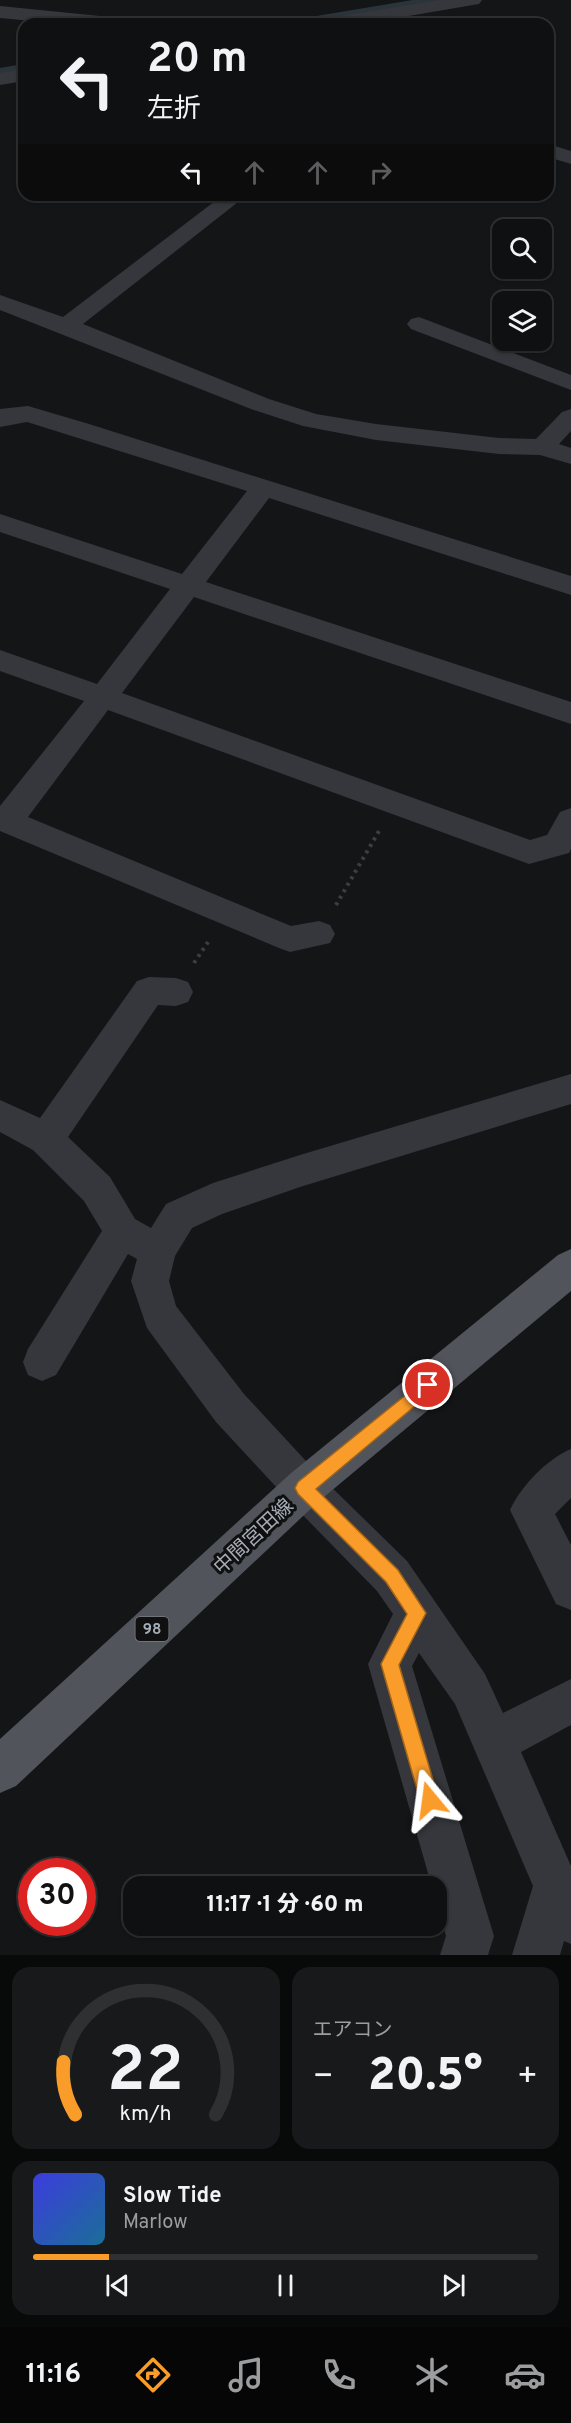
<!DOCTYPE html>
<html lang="ja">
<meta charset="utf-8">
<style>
body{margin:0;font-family:Overpass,"Noto Sans JP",sans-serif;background:#18191a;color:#f1f3f6;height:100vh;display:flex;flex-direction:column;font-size:22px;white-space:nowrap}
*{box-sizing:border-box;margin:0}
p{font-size:20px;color:#9b9d9f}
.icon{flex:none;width:33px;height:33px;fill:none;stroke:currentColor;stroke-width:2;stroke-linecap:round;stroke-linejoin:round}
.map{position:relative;height:1955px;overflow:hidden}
.drawer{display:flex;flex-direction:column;gap:12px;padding:12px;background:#080909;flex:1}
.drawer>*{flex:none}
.banner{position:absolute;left:18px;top:18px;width:536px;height:183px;border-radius:18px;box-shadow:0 2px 4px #0004,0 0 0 2px #2f3031;background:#0f1011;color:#f1f3f6;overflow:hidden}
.buttons{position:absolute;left:492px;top:219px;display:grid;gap:12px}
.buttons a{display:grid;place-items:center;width:60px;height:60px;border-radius:12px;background:#0f1011;box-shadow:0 2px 4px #0004,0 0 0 2px #2f3031;font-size:30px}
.speed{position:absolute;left:18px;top:1858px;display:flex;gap:12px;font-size:30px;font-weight:700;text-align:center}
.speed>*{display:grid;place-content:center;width:78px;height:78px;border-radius:50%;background:#0f1011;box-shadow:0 2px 4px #0004,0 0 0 2px #2f3031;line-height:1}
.speed .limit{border:9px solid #d22;background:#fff;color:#111}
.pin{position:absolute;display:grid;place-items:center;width:51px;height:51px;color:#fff;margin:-26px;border:3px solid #fff;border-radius:50%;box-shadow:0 2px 6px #0007}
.me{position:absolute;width:66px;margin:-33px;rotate:344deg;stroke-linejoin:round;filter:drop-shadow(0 0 4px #0008)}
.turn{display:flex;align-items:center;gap:21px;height:126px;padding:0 30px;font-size:27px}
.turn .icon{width:78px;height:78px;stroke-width:2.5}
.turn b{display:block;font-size:42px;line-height:51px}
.lanes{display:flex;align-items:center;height:57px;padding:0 30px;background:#0003;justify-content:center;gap:30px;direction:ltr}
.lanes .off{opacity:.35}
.big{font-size:45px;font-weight:800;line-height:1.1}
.drawer .widget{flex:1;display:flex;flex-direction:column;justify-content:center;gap:9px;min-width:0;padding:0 21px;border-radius:18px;background:#18191a}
.drawer .dial{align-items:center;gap:0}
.dial svg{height:156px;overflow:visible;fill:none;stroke:#2f3031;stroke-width:7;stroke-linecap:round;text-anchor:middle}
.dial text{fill:#f1f3f6;stroke:none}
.song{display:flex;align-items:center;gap:18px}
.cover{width:72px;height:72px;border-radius:9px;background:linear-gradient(135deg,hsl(240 70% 55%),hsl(200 70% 35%))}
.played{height:6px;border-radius:3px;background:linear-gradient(90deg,#fa9c29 15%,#2f3031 15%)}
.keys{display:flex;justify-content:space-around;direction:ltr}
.heat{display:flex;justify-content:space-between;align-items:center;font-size:33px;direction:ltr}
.drawer .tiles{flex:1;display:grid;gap:12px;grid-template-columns:1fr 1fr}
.widget:last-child{grid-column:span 2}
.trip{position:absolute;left:123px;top:1876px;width:324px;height:60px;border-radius:18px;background:#0f1011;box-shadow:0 2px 4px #0004,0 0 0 2px #2f3031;font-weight:800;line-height:60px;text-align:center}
.menu{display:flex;height:96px;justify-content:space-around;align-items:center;background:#060607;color:#9b9d9f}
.menu .icon{width:42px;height:42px}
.menu .current{color:#fa9c29}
.menu b{font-size:27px;color:#f1f3f6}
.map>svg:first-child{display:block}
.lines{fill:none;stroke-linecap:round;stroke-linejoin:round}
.stream{stroke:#2a353b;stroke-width:8}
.path{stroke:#3b3e43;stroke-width:4;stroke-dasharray:3 4.5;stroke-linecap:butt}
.minor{fill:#35373c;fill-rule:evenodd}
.major{fill:#51545b;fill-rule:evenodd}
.route{fill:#fa9c29;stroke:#a2651b;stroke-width:1.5}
.labels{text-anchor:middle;stroke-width:6;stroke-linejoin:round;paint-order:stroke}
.shield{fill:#101011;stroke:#797e85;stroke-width:1.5}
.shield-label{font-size:15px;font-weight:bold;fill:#a6adb7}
.near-street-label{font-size:20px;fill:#a6adb7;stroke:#101011}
</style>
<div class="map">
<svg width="571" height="1955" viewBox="0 0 571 1955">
<rect width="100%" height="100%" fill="#141517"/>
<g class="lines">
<path class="stream" d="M293 24 437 0
M0 72 24 68"/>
<path class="path" d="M336 905 379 831
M194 963 208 942"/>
<path class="minor" d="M440 0H482L479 4 473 5 362 24H320L322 20 329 18Z
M0 6 120 18 127 20 129 24H65L0 18Z
M24 69V81L0 85V73Z
M548 144 571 151V164L548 157Z
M223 195H247L83 324 269 399 316 414 376 424 499 438 536 439 562 412 571 409V431L559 444 571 448V464L540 455 499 454 376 440 303 426 251 409 0 310V295L63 317Z
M419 317 571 375V390L411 329 407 324 411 319Z
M28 406 89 424 571 576V595L269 498 206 582 571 702V724L194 597 122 693 530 840 547 835 560 812 571 808V849L569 853 529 864 108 710 28 817 291 926 319 921 330 925 335 934 330 943 290 952 279 948 0 831V806L84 701 0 671V650L97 684 170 589 0 532V514L182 574 247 491 27 422 0 427V409Z
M149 977 176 978 188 982 193 992 188 1002 176 1006 158 1005 68 1137 110 1177 135 1219 151 1228 166 1204 213 1183 300 1155 571 1074V1104L300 1187 222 1214 192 1228 175 1256 169 1281 176 1306 244 1394 318 1474 407 1561 485 1674 503 1713 571 1679V1725L521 1752 571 1866V1944L564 1941 560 1955H512L533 1886 455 1704 419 1653 412 1666 494 1936 488 1955H440L446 1936 436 1902V1887H432L368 1664 393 1614 377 1591 290 1502 216 1422 147 1328 131 1281 137 1259 128 1254 56 1375 42 1381 28 1375 23 1362 28 1349 102 1231 84 1201 33 1150 0 1132V1100L40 1118 137 981Z
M571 1449V1498L555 1514 571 1545V1610L556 1604 510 1510C521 1486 547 1459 571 1449Z"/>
<path class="major" d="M571 1249V1291L318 1502 16 1786 0 1793V1739L290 1474 558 1255Z"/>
</g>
<path class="route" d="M428 1377 434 1379 437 1385 434 1390 316 1489 398 1570 426 1613 399 1665 439 1800 436 1807 430 1810 423 1807 420 1800 381 1664 407 1614 386 1582 298 1494 295 1488 298 1482Z"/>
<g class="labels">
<rect class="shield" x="135.5" y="1617" width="33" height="24" rx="4.5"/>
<g class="shield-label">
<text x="152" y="1634">98</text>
</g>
<g class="near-street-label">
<text transform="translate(253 1536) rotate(-43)" y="7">中間宮田線</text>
</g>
</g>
</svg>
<div class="buttons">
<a><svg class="icon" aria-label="search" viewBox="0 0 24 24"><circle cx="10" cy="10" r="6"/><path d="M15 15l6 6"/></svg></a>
<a><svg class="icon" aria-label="layers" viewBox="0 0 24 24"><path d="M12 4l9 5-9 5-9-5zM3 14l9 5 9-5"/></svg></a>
</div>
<div class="speed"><div class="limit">30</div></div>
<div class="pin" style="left:428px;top:1385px;background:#d93025"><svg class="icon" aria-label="arrive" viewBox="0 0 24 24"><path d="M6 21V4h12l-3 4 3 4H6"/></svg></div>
<svg class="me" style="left:430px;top:1800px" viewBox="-20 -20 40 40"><path d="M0-17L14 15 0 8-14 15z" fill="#fa9c29" stroke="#fff" stroke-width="4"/></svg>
<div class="trip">11:17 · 1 分 · 60 m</div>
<div class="banner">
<div class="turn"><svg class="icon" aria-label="left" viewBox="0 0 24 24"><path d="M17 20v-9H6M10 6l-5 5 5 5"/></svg><div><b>20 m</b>左折</div></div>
<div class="lanes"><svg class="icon" aria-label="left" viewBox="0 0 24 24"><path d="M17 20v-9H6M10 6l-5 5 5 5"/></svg><svg class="icon off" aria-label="ahead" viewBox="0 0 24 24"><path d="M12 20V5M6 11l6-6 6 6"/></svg><svg class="icon off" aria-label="ahead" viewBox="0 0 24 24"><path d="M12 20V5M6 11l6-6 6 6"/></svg><svg class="icon off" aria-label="right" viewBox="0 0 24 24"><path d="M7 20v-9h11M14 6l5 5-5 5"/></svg></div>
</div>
</div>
<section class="drawer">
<div class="tiles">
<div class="widget dial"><svg viewBox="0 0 100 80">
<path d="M14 69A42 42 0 1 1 86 69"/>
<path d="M14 69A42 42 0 0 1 8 42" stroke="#fa9c29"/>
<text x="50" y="56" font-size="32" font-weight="700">22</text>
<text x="50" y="72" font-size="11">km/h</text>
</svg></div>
<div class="widget"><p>エアコン</p>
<div class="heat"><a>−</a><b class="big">20.5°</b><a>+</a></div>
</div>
<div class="widget">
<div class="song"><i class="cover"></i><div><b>Slow Tide</b><p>Marlow</p></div></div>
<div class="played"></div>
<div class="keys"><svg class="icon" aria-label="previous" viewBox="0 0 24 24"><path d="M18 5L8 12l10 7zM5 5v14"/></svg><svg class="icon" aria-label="pause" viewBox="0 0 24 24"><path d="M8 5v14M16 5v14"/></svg><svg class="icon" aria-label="next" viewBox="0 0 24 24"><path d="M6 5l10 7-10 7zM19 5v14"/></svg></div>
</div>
</div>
</section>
<nav class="menu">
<b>11:16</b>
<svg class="icon current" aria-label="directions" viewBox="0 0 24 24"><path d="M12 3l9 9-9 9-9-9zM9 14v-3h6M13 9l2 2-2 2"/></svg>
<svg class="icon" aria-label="music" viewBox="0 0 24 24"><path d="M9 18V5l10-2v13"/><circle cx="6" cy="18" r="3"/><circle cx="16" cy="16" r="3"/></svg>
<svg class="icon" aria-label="phone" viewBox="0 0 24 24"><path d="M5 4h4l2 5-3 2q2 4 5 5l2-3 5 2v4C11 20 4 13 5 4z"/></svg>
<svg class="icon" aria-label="climate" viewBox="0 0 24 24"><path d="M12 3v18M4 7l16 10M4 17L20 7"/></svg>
<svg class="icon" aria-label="car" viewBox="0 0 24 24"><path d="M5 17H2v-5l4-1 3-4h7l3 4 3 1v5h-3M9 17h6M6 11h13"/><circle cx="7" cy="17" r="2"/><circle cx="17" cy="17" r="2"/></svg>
</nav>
